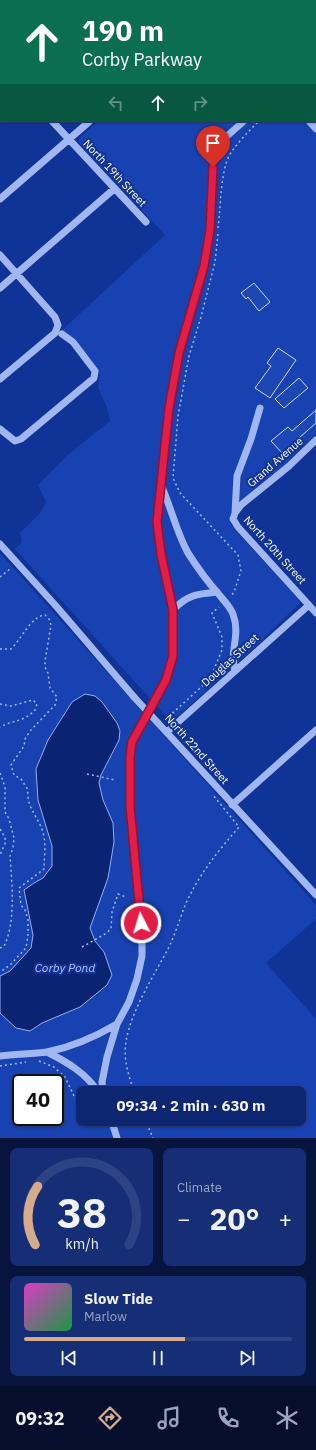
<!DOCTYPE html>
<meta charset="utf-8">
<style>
body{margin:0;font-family:"IBM Plex Sans",sans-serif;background:#152e76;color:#f1f3f6;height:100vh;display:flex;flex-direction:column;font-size:15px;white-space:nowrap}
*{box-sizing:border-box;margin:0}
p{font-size:13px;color:#9aa5c3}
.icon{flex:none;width:22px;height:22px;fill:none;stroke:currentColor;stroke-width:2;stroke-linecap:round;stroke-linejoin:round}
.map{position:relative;height:1138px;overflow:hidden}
.side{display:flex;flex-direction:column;gap:10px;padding:10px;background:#07153e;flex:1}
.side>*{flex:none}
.top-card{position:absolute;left:0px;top:0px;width:316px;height:122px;box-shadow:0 1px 3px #0004,0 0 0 1px #2c4384;background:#0b6e4f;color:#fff;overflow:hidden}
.speed{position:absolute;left:12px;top:1074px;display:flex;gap:8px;font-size:20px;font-weight:700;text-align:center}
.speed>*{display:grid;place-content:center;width:52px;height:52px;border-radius:50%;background:#0c2671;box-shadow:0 1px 3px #0004,0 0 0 1px #2c4384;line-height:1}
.speed .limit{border:2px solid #111;border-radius:6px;background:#fff;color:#111}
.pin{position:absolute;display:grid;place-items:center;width:34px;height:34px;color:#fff;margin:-41px -17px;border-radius:50% 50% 50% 0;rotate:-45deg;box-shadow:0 0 4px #0007}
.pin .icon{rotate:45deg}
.me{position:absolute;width:44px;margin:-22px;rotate:355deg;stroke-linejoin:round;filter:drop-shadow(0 0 3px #0008)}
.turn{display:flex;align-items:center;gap:14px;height:84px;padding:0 16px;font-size:18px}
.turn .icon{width:52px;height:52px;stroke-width:2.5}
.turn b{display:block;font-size:28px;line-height:34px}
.lanes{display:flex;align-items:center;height:38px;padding:0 16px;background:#0003;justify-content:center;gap:20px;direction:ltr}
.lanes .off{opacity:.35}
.big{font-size:30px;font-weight:800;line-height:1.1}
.side .card{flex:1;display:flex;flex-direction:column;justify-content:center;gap:6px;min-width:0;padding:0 14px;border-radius:8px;background:#152e76}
.side .dial{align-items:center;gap:0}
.dial svg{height:104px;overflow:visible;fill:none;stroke:#2c4384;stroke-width:7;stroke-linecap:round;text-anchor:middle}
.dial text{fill:#f1f3f6;stroke:none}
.song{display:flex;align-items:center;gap:12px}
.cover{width:48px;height:48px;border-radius:6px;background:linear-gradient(135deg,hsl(310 70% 55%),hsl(140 70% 35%))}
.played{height:4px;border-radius:2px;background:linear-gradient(90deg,#d6ab8b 60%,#2c4384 60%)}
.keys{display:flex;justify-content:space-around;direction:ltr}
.heat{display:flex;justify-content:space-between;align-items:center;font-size:22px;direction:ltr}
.side .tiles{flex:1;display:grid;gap:10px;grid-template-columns:1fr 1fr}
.card:last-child{grid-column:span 2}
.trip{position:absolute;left:76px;top:1086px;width:230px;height:40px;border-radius:8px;background:#0c2671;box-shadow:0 1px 3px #0004,0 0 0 1px #2c4384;font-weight:800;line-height:40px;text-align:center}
.dock{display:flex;height:64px;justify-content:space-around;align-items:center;background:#050f2d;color:#9aa5c3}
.dock .icon{width:28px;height:28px}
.dock .active{color:#d6ab8b}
.dock b{font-size:18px;color:#f1f3f6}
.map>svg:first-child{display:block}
.green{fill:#1842b1;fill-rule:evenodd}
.water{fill:#092473;stroke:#91aff8}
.building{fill:#1e47b6;stroke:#c8d7fe}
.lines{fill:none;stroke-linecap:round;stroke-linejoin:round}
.path{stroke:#a0b7f4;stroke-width:1.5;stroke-dasharray:2 3;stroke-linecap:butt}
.minor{stroke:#a0b7f4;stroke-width:7}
.minor-bridge{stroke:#a0b7f4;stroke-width:7}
.route-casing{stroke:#92132f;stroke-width:10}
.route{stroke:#e11d48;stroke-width:7}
.labels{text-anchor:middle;stroke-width:4;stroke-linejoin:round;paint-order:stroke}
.street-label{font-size:11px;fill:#fff;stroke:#103397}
.water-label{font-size:12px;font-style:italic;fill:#acc2fb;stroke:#103397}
</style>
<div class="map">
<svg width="316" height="1138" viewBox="0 0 316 1138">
<rect width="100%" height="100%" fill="#103397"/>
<path class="green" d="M238 0H316V434L282 467 235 505C229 514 228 520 234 529L299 600 300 603 255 647 179 715 170 719 165 715 15 549 22 542 20 533 41 512 46 502 38 485 70 453 110 421 107 407 98 388 100 375 62 330 165 235 82 147 79 142V138L99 121H315V1H237Z
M0 553 316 905V919L266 963 316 1019V1138H0ZM21 1083H55V1117H21ZM83 1093H299V1119H83Z"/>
<path class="water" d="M85 694 95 696 102 702 117 723 120 731 119 740 101 775 99 783 103 800 113 823 114 842 108 878 90 928 95 941 104 952 112 975 107 985 80 1007 42 1023 30 1031 16 1028 0 1013V976L10 971 31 948 33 935 24 890 34 883 43 878 52 866V846L38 800 36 769 48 740 72 702Z"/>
<path class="building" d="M254 283 270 302 259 311 248 297 246 299 241 293Z
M278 348 296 360 270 398 255 388 271 366 267 363Z
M299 378 308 388 284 408 275 399Z
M316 410V423L282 453 271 441 288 427 292 431Z"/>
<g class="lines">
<path class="path" d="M315 67 316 66
M218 228C221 207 220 172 230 154 238 142 249 131 259 121
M218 234 215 262 201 317 189 356 178 416 173 478 180 493 238 555 241 571 234 592 231 596
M0 577 10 569
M0 649H11C21 640 31 616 45 615L49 619 51 625 45 661V667L48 673 50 688 57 697 55 705 30 731 25 739 24 746 11 765 14 775 21 779 28 790C26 810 41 818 44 837 46 847 44 859 44 869L19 888 21 905 25 910 28 920V935L26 948 10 965 0 972
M0 704 11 706 33 700 37 704 35 710C24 722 13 720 0 727
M165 720 210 679 222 650V637L212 613 219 607
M0 773 5 787V812L9 819 14 838 13 848 10 856C12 882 16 923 4 946L0 948
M87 774 115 780
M0 829C9 843 5 842 0 855
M82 947 105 934 111 929 112 912 118 894 126 897
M39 1061 54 1067 65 1077 83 1115
M0 1066 26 1062
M133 1093 134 1092C129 1076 123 1060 126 1042 130 1013 154 975 168 949 176 933 180 917 187 901 200 873 219 850 239 827L213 795
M145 1119 153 1138"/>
<path class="minor" d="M201 0 202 1
M19 1 20 0
M125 1 127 0
M226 1 227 0
M0 18 1 17
M315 43 316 41
M0 61 1 62
M0 107 1 106
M52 121 146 222
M309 121 316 129
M0 199 90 121
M0 255 55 317 58 325 55 333 0 379
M0 288 114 189
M0 429 15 441 21 439 94 378 95 371 73 342 62 334
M316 440 289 466 241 505 235 513 233 519 238 527 316 613
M161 485C171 507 176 531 188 553 197 567 206 580 217 592 222 599 230 606 233 614 241 636 229 650 235 671
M235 513 237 476 251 439 260 408
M0 544 56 606 134 697
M173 610C187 595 197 594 217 592
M158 723 316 895
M167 732 309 605
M232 805 316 730
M47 1052C67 1062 86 1073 99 1093
M0 1056C15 1054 32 1054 47 1052 72 1047 95 1037 117 1024
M103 1093 102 1082 107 1057 117 1024 129 1002 137 979 142 956V932L130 806 129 783 132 742 166 680 173 656V610L161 554 157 522 169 408 179 353 204 266 210 230 212 176 214 158 219 148 226 137 244 121
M111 1119 117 1138"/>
<path class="minor-bridge" d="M134 697 158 723"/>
</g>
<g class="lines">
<defs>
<path id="route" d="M141 923 130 806V757L132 742 166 680 173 656V610L161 554 157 522 169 408 179 353 204 266 210 230 213 167"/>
</defs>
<use href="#route" class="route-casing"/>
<use href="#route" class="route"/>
</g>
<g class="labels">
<g class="street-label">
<text transform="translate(115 173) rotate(47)" y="4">North 19th Street</text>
<text transform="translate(275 462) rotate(-41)" y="4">Grand Avenue</text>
<text transform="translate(275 550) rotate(48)" y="4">North 20th Street</text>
<text transform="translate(230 660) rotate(-42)" y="4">Douglas Street</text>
<text transform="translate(197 749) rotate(48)" y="4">North 22nd Street</text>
</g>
<g class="water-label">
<text x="65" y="972">Corby Pond</text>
</g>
</g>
</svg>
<div class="speed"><div class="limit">40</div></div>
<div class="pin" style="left:213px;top:167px;background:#d93025"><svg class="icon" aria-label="arrive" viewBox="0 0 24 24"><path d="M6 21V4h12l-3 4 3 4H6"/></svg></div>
<svg class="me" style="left:141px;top:923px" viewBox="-20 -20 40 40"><circle r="17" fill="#e11d48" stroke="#fff" stroke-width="3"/><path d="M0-11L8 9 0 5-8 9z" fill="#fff"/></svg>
<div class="trip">09:34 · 2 min · 630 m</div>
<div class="top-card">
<div class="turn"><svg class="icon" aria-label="ahead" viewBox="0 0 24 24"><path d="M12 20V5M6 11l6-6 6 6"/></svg><div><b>190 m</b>Corby Parkway</div></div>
<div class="lanes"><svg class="icon off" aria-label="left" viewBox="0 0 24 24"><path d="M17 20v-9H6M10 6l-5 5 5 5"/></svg><svg class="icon" aria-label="ahead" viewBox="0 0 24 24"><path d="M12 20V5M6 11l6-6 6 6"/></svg><svg class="icon off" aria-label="right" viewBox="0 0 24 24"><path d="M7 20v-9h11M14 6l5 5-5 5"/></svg></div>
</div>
</div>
<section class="side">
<div class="tiles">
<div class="card dial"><svg viewBox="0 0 100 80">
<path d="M14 69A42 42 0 1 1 86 69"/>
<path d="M14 69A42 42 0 0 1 16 24" stroke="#d6ab8b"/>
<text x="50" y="56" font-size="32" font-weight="700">38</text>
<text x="50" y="72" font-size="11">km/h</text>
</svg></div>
<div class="card"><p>Climate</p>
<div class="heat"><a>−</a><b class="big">20°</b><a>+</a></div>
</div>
<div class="card">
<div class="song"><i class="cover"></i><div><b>Slow Tide</b><p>Marlow</p></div></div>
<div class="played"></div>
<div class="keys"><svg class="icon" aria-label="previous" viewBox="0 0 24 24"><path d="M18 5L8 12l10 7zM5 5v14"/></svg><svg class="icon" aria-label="pause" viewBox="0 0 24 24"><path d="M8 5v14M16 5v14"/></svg><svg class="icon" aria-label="next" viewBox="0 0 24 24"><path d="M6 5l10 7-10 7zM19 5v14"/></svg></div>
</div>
</div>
</section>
<nav class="dock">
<b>09:32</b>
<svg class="icon active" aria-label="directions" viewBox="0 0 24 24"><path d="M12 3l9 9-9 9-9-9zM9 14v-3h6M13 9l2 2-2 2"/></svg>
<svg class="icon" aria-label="music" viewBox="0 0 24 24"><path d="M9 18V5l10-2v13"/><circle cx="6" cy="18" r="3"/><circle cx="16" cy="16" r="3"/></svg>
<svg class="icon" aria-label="phone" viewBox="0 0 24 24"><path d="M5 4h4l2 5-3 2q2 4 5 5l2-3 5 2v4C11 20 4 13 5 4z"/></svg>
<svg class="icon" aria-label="climate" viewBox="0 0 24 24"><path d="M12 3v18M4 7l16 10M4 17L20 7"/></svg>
</nav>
